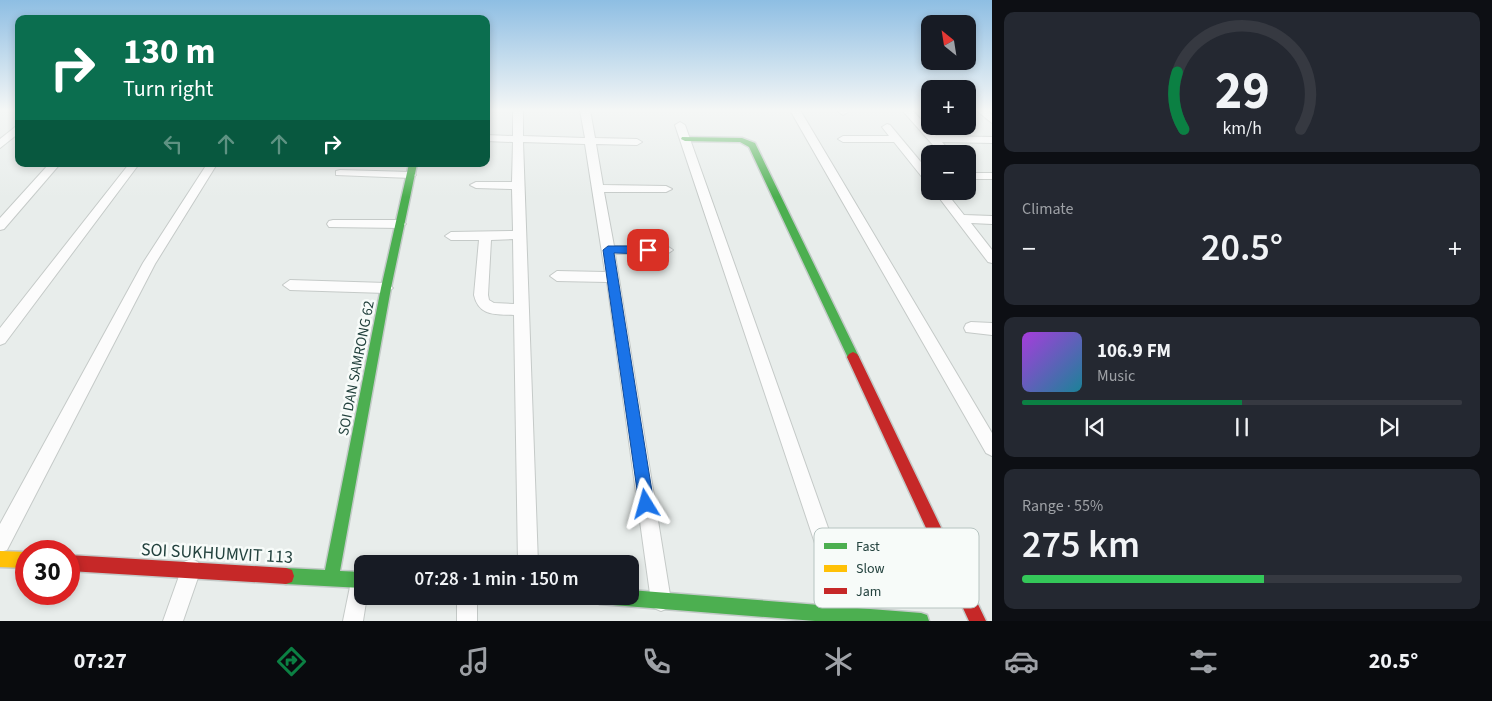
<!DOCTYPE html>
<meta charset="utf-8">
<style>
body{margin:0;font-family:"Source Sans 3",sans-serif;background:#242831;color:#f1f3f6;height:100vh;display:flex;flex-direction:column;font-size:19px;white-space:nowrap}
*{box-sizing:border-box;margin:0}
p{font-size:16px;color:#9ea1a6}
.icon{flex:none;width:28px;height:28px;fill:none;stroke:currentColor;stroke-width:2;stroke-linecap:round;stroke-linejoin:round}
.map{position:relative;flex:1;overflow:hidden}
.side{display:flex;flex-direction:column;gap:12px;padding:12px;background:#0d0f14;width:500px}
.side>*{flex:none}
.banner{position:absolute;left:15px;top:15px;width:475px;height:152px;border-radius:10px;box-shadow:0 2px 8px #0003;background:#0b6e4f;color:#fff;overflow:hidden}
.needle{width:32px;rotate:330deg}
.tools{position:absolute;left:921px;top:15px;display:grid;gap:10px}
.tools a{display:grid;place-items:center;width:55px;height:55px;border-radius:10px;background:#171b24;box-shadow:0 2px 8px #0003;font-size:25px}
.speed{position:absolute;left:15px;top:540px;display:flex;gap:10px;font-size:25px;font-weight:700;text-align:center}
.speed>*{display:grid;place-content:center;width:65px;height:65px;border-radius:50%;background:#171b24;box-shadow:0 2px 8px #0003;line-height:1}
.speed .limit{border:8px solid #d22;background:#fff;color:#111}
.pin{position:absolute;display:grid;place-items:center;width:42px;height:42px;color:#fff;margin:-21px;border-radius:10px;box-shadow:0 2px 8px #0006}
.me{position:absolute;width:55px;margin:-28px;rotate:352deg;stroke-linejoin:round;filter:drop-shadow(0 0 4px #0008)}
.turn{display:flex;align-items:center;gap:18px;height:105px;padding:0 25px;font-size:22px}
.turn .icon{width:65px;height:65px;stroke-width:2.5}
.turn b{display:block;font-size:35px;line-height:42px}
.lanes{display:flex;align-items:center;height:48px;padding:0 25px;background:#0003;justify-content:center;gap:25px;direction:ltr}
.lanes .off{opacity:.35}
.big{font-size:38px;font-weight:600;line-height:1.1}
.side .tile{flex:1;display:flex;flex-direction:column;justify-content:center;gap:8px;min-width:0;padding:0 18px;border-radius:10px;background:#242831}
.side .dial{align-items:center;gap:0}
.dial svg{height:130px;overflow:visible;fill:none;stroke:#363941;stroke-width:7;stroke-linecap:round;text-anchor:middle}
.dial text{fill:#f1f3f6;stroke:none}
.song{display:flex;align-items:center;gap:15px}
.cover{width:60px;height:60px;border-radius:8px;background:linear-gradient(135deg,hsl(280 70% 55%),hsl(190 70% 35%))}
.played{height:5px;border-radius:2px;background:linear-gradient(90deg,#0b8043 50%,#363941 50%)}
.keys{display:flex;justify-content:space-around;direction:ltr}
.heat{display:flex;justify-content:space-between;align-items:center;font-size:28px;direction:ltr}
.charge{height:8px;border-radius:4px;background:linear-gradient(90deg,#34c759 55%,#363941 0)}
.trip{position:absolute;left:354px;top:555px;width:285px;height:50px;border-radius:10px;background:#171b24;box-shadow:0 2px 8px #0003;font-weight:600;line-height:50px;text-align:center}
.menu{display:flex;height:80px;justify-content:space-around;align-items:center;background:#090b0e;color:#9ea1a6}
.menu .icon{width:35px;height:35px}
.menu .selected{color:#0b8043}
.menu b{font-size:22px;color:#f1f3f6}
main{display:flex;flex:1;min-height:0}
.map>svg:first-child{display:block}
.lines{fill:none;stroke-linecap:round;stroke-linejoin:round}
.street-casing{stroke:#c5cac8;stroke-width:2}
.fast-casing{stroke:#c3cac8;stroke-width:3}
.slow-casing{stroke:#c3cac8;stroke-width:3}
.jam-casing{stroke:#c3cac8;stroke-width:3}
.street{fill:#fcfcfc;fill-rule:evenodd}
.fast{fill:#4caf50;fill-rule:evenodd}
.slow{fill:#ffc107;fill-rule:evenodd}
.jam{fill:#c62828;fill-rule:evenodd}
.route{fill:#1a73e8;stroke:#114b97}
.labels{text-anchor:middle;stroke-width:5;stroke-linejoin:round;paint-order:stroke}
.street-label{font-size:15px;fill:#23423e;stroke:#f7fbf9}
.near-street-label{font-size:18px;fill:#23423e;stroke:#f7fbf9}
.key{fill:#f7fbf9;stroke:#b7c4c1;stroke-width:1}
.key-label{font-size:14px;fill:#23423e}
</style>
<main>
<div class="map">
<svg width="992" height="621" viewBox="0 0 992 621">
<rect width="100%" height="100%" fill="#e8edeb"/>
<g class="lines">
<defs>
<path id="street" d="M513 110H523V136L585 138 580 110H590L595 138 637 139 642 142 637 145 596 144 603 185 666 186 672 189 666 192H604L614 246H667L673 250 667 254H615L671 601 668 608 661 611 654 608 651 601 607 282 557 281 550 276 557 271 605 272 585 144 523 142 538 564H518L514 315C496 314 479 317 474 295L479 240H451L445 236 451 232 513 231 512 189 476 188 470 185 476 182H512L513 142 486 141V135L513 136ZM513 239 514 304 494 303 489 300 488 295 491 240Z
M790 110H800L992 433V456L986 453Z
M836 110H846L848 112 843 115Z
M902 110H912L936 136 992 137V143L942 142 952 154H941Z
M976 110H987L992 115V123Z
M680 122 685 125 859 615 857 621H841L839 615 675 125Z
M19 124V133L0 148V139Z
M887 124 890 125 930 173V183L926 182 894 142H843L838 139 843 136H889L882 127Z
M49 164H60L4 229 0 230V218Z
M129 164H139L5 343 0 345V328Z
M207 164H217L155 264 7 550 0 552V524L143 263Z
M340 170 411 172 416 175 411 178 336 175V171Z
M968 173H992V179H968Z
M934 191H945L964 215 992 216V224L971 223 992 250V263L988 262Z
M333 220H400L406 224 400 228 329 227 327 224 329 221Z
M290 280 386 283 393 288 386 293 290 290 283 285Z
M971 322 992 323V335L966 332 964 328 966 324Z
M191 559 198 562 201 569 183 621H163L184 562Z
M360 569 362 570V596H367L363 621H343L353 572Z
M457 596H477V621H457Z"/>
<path id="fast" d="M682 137 742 138 755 143 859 357 857 360 853 362 849 360 749 147 740 142 685 141 681 139Z
M409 164H417L391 288 340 571 362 572V588L286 584 280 582 278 576 280 570 286 568 325 570 381 288Z
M630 590 921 613 927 615 929 621H815L600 604 594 602 592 596H630Z"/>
<path id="slow" d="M0 551 26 552V568L0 567Z"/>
<path id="jam" d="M853 352 857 354 859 357 986 621H969L847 357 849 354Z
M69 555 286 568 292 570 294 576 292 582 286 584 69 571Z"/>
</defs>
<use href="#street" class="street-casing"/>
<use href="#fast" class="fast-casing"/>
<use href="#slow" class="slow-casing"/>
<use href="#jam" class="jam-casing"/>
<use href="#street" class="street"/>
<use href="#fast" class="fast"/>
<use href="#slow" class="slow"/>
<use href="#jam" class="jam"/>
</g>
<linearGradient id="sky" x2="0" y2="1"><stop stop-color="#8ebee3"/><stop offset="0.56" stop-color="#f5f7f6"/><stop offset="1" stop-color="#f5f7f6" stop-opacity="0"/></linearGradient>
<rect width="992" height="197" fill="url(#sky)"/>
<path class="route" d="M608 246H648L653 250 648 254 614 253 654 504 652 509 646 511 641 509 639 504 603 250Z"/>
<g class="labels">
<g class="street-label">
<text transform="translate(356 368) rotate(-79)" y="5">SOI DAN SAMRONG 62</text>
</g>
<g class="near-street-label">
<text transform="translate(217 553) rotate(3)" y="6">SOI SUKHUMVIT 113</text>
</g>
</g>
<rect x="814" y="528" width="165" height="80" rx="8" class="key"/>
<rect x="824" y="543" width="23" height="6" fill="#4caf50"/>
<rect x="824" y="565" width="23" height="7" fill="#ffc107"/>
<rect x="824" y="588" width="23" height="6" fill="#c62828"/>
<g class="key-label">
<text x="856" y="551">Fast</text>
<text x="856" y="573">Slow</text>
<text x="856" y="596">Jam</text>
</g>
</svg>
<div class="tools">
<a><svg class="needle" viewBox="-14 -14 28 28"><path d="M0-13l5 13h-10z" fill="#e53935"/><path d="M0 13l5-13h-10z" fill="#9ea1a6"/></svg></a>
<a>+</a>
<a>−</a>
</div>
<div class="speed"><div class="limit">30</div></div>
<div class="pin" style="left:648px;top:250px;background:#d93025"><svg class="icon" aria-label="arrive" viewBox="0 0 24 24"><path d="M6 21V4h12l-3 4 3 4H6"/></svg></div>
<svg class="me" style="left:646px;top:504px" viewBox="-20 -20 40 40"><path d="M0-17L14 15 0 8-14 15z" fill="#1a73e8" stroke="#fff" stroke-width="4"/></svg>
<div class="trip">07:28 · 1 min · 150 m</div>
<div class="banner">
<div class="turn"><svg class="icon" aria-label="right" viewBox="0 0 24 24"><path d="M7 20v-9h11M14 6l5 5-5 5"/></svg><div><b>130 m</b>Turn right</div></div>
<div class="lanes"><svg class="icon off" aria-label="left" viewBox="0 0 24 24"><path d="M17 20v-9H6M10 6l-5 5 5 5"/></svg><svg class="icon off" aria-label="ahead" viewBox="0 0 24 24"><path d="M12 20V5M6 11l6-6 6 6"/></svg><svg class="icon off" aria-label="ahead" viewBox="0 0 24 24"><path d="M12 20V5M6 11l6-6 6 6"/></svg><svg class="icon" aria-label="right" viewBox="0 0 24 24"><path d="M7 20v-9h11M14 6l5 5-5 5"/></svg></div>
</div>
</div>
<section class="side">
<div class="tile dial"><svg viewBox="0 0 100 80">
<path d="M14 69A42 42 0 1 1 86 69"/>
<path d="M14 69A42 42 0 0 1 10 34" stroke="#0b8043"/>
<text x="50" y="56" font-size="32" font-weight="700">29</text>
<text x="50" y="72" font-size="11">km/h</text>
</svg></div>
<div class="tile"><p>Climate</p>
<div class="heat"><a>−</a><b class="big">20.5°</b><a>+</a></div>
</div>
<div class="tile">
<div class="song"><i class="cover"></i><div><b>106.9 FM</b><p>Music</p></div></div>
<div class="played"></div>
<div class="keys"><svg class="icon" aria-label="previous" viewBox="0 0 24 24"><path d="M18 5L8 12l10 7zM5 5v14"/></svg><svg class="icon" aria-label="pause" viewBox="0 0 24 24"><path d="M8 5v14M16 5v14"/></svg><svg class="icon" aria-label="next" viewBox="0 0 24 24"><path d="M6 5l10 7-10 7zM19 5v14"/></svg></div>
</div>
<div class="tile"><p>Range · 55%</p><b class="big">275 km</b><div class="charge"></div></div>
</section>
</main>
<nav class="menu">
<b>07:27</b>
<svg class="icon selected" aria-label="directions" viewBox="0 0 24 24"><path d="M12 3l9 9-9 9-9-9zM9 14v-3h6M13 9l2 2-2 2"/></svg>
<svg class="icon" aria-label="music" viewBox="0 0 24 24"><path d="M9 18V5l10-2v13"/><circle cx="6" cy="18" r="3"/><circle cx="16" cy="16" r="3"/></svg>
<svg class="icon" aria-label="phone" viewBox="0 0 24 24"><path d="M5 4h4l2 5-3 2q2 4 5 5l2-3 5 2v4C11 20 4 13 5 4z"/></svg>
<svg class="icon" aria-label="climate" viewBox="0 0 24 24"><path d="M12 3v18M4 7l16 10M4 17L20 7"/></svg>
<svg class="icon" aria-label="car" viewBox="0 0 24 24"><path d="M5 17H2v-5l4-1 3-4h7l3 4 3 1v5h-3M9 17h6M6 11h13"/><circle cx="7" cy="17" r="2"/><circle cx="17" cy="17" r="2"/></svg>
<svg class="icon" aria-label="filters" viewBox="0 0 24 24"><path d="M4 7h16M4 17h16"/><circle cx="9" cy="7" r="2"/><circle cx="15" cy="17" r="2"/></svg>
<b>20.5°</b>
</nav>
